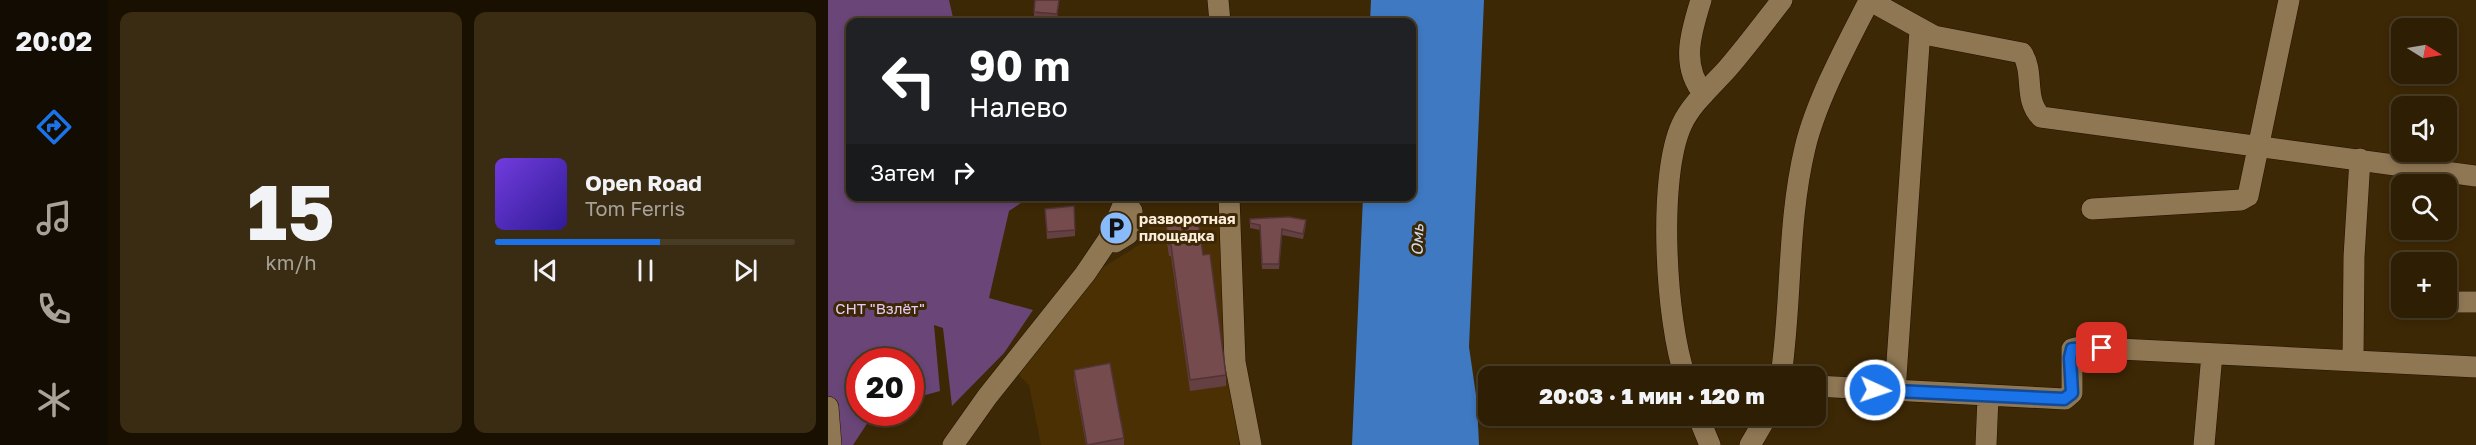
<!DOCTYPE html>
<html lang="ru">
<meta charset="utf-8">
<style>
body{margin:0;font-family:"Golos Text",sans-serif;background:#3a2b13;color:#f1f3f6;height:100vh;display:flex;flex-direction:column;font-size:22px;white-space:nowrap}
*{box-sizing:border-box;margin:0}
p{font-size:20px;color:#a7a29a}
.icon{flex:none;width:33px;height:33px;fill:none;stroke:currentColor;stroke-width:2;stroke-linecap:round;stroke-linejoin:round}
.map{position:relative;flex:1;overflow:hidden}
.drawer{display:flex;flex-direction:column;gap:12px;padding:12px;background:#191002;width:720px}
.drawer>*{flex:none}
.guide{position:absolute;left:18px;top:18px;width:570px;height:183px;border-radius:12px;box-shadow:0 3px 9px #0003,0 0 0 2px #493c26;background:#202124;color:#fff;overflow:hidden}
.needle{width:39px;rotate:101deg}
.controls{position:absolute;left:1563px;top:18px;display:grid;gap:12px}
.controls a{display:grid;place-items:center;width:66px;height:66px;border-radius:12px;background:#2e1e04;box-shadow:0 3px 9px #0003,0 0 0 2px #493c26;font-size:30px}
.speed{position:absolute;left:18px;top:348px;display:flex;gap:12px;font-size:30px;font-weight:700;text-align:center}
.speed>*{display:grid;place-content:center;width:78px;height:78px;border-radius:50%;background:#2e1e04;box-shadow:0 3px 9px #0003,0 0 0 2px #493c26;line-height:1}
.speed .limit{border:9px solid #d22;background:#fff;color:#111}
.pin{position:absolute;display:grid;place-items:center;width:51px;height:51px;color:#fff;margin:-26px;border-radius:12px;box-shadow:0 3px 9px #0006}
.me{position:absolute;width:66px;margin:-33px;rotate:93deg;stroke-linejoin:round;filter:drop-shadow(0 0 4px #0008)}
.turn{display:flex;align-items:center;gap:21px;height:126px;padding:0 24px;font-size:27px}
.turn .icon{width:78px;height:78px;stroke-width:2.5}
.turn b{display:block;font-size:42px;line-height:51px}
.then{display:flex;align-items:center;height:57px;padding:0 24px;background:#0003;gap:12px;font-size:22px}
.drawer .tile{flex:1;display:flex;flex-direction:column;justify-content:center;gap:9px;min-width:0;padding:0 21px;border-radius:12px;background:#3a2b13}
.drawer .dial{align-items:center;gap:0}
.dial b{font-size:78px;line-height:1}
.song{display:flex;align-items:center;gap:18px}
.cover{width:72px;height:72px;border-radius:9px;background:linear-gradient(135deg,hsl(260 70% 55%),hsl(250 70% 35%))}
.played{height:6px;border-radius:3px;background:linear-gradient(90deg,#1a73e8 55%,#493c26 55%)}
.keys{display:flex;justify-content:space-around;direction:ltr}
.drawer .tiles{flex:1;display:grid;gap:12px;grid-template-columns:repeat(2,1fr)}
.trip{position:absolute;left:650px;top:366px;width:348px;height:60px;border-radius:12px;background:#2e1e04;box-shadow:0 3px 9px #0003,0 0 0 2px #493c26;font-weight:800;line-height:60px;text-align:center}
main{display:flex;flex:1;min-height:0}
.tabs{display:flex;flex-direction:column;width:108px;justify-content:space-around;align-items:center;background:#120c02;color:#a7a29a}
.tabs .icon{width:42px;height:42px}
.tabs .current{color:#1a73e8}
.tabs b{font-size:27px;color:#f1f3f6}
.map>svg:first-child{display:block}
.built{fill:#4a3003}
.green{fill:#694578}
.water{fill:#3f79c2}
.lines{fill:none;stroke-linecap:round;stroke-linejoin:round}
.minor-casing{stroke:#211100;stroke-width:22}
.minor{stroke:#8f7754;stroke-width:21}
.wall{fill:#654042}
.building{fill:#754b4d;stroke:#523436;stroke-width:1.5}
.route-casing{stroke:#114b97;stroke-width:15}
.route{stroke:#1a73e8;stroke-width:10}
.labels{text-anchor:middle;stroke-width:6;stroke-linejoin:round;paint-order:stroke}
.poi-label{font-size:15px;font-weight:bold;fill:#fbedda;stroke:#3d2805;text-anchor:start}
.park-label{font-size:15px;fill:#e7cbf4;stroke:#3d2805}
.water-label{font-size:16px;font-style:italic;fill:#ceddf0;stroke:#3d2805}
</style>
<main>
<nav class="tabs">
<b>20:02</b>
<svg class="icon current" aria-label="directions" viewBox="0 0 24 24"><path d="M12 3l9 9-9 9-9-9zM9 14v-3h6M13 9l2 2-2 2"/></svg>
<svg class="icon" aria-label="music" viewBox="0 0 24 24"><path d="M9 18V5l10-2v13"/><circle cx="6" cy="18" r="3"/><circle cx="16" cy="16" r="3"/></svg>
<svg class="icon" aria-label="phone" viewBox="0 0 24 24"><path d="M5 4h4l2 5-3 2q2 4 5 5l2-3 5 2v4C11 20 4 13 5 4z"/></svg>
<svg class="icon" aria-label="climate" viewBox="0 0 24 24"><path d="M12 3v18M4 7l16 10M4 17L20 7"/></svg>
</nav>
<section class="drawer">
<div class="tiles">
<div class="tile dial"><b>15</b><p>km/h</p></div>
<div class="tile">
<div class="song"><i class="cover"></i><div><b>Open Road</b><p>Tom Ferris</p></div></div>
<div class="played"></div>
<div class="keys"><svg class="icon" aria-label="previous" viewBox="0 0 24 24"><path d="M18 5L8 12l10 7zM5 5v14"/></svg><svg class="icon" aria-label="pause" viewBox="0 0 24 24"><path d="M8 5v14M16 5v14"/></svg><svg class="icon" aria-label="next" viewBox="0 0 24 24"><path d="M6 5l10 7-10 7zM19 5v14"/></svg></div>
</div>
</div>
</section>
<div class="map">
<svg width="1648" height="445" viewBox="0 0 1648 445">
<rect width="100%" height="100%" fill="#3d2805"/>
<path class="built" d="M391 219 411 439 419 445H213L201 385 190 374 271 270 319 240 321 226Z"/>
<path class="green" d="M0 0H121L126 22H22V196L202 197 181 211 161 298 205 310 176 353 124 406 115 328 106 325 112 391 83 399 82 362H32V412L46 413 25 445H0Z"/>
<path class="water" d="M543 0H656L641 347 649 402 651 445H524L535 197 584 196V22H542Z"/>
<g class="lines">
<defs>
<path id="minor" d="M390 0 392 22
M873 0C863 32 852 66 876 94
M1041 0 1106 36 1194 53C1207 73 1195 99 1213 117L1648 176
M401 196 407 362 423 445
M1264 209 1413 200 1420 196 1461 0
M280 240 287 242 300 234 304 211 296 202
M1624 302H1648
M1525 361 1526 257 1532 159
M857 376C838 322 829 177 854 124 864 103 884 86 900 68 919 46 936 23 954 0
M953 376C964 300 959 223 977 148 988 101 1019 44 1041 1
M987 386 1237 399 1244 393V349L1252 347 1648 367
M1067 391 1092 30
M0 407 3 445
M870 416 882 445
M125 445 159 397 257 274 280 240 299 196
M922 445 939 416
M1158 445 1160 397
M1376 445 1384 354"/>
</defs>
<use href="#minor" class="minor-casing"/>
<use href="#minor" class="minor"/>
</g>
<path class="wall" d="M231 0 229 21 206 19V12Z
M217 209 247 230V236L219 239Z
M422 219 478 225 475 239 454 235 451 269H434L432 230 422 228Z
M338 225 375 255 398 375V386L362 391 343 256H341L338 236Z
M246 370 296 438V445H258L246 379Z"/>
<path class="building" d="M207 0H231L229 14 206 12Z
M246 206 247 230 219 232 217 209Z
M461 217 478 220 475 234 454 229 451 264H434L432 225 422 223V219Z
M370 221 375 255 382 254 398 375 362 380 343 245H341L338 225Z
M282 363 296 438 259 445 246 370Z"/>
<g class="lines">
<defs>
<path id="route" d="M1047 390 1236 399 1244 393 1242 358 1244 349 1274 348"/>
</defs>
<use href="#route" class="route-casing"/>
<use href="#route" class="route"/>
</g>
<defs>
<symbol id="parking-disc" viewBox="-11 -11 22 22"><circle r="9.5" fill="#88bafc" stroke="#3d2805"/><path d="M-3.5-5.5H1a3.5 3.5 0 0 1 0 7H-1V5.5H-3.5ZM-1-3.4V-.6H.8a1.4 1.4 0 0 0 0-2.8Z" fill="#111"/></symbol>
</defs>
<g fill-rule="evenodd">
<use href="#parking-disc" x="269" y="209" width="38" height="38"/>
</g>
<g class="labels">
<g class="poi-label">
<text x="311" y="224">разворотная<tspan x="311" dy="17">площадка</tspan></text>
</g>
<g class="park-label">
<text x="52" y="314">СНТ "Взлёт"</text>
</g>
<g class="water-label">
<text transform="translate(589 240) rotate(-88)" y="6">Омь</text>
</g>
</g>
</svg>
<div class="controls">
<a><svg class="needle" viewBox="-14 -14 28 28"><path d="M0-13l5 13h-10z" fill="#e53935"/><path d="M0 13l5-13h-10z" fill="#a7a29a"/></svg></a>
<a><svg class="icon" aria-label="sound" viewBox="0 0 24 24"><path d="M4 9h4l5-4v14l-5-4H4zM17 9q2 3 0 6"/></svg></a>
<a><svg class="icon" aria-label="search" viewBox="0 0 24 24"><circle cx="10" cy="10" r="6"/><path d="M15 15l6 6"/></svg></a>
<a>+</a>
</div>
<div class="speed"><div class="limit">20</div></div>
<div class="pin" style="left:1274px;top:348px;background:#d93025"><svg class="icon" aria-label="arrive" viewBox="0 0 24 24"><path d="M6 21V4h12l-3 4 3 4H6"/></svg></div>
<svg class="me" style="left:1047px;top:390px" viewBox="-20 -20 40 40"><circle r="17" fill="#1a73e8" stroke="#fff" stroke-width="3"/><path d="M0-11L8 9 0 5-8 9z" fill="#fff"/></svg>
<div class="trip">20:03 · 1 мин · 120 m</div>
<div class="guide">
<div class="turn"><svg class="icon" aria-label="left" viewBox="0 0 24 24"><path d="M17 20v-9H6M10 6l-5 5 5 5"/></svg><div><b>90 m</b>Налево</div></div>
<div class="then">Затем<svg class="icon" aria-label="right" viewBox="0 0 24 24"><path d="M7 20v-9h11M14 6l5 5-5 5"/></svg></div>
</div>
</div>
</main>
